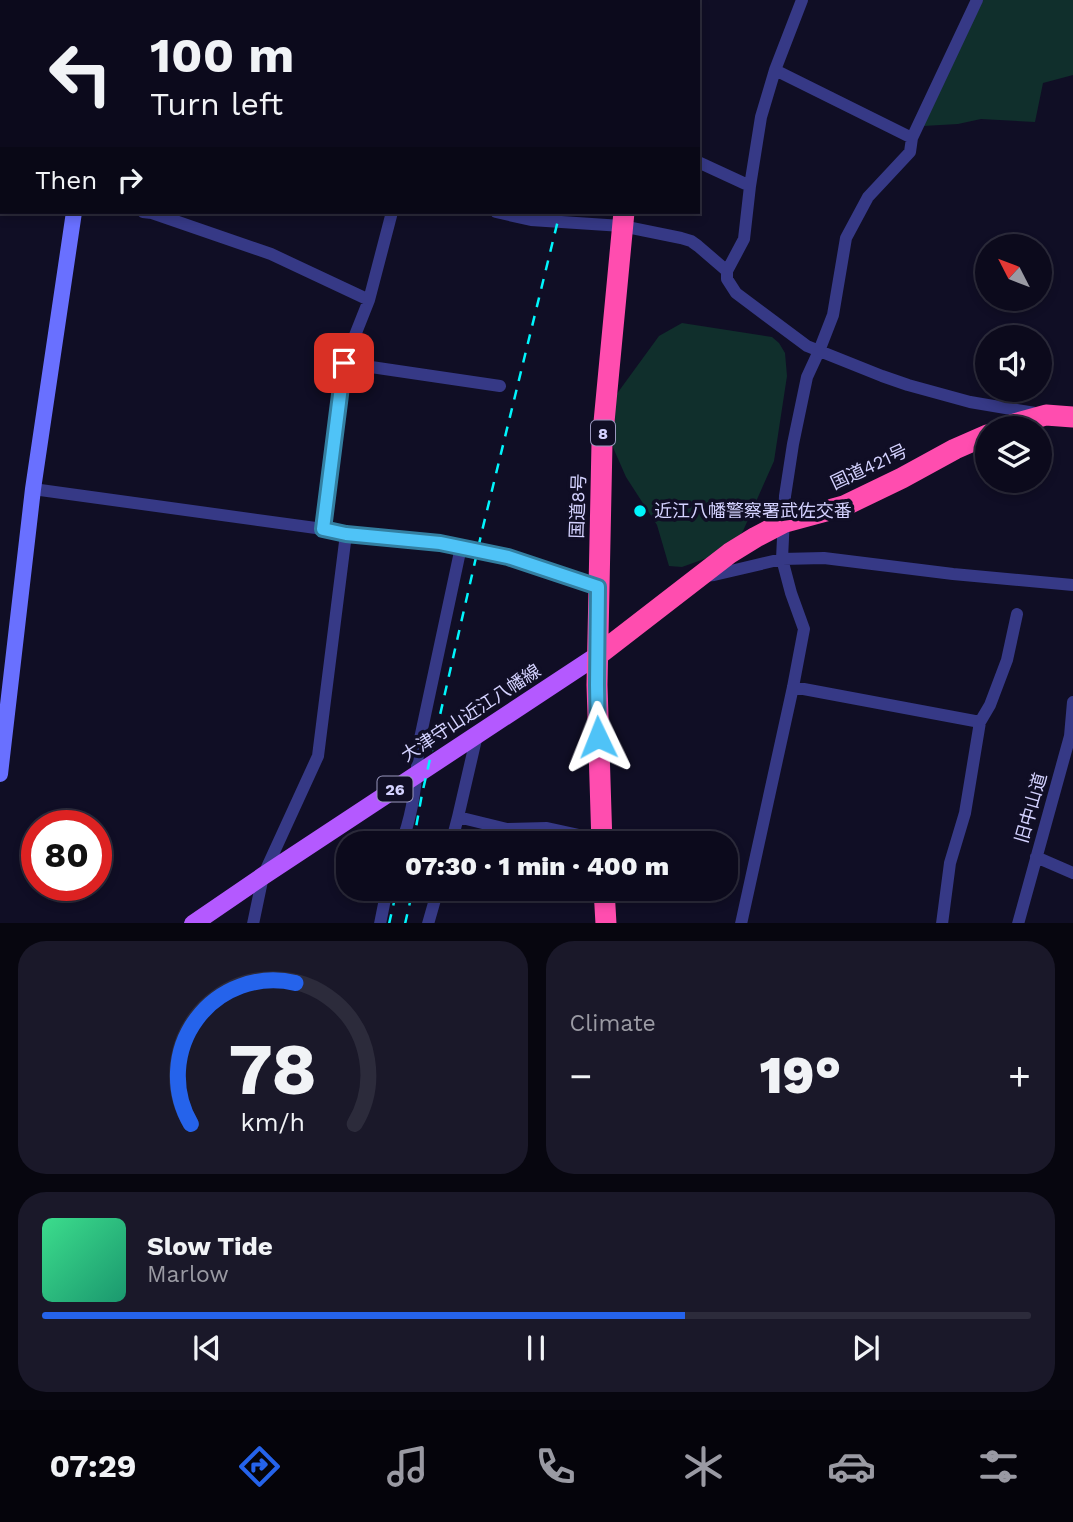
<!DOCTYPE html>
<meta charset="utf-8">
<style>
body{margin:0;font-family:"Work Sans","Noto Sans JP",sans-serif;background:#1a1829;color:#f1f3f6;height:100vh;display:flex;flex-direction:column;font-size:26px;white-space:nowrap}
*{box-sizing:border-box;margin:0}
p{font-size:23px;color:#9a9aa3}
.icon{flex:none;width:38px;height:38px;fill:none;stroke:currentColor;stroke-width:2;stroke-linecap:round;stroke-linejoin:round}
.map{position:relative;height:923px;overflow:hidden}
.panel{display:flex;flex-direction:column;gap:18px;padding:18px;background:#07060f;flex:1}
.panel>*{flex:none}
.hud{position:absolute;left:0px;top:0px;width:700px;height:214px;box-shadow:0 4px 10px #0003,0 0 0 2px #2c2b3b;background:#0c0a1c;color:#f1f3f6;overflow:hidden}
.needle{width:46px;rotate:312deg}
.fabs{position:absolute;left:975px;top:234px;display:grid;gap:14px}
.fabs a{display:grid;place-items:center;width:77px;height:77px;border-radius:50%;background:#0c0a1c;box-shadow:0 4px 10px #0003,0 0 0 2px #2c2b3b;font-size:35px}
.speed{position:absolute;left:21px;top:810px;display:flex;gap:14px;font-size:35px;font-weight:700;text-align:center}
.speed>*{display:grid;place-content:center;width:91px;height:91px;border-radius:50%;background:#0c0a1c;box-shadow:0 4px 10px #0003,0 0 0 2px #2c2b3b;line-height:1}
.speed .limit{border:10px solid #d22;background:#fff;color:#111}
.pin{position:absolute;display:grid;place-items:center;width:60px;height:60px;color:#fff;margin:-30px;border-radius:14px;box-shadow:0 4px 10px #0006}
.me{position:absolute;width:77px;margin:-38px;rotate:358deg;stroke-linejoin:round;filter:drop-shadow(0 0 5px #0008)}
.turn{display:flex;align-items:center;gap:24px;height:147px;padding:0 35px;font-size:32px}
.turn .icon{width:91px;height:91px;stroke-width:2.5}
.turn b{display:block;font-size:49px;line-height:60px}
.then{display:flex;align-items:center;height:66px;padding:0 35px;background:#0003;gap:14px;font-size:26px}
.big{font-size:52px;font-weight:800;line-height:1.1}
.panel .widget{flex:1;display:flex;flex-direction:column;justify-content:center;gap:10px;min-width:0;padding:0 24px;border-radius:28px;background:#1a1829}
.panel .dial{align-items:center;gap:0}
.dial svg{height:182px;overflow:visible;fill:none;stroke:#2c2b3b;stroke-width:7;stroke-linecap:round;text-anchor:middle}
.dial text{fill:#f1f3f6;stroke:none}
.song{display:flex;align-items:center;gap:21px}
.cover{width:84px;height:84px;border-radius:10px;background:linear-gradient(135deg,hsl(150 70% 55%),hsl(160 70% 35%))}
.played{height:7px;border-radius:4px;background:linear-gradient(90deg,#2563eb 65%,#2c2b3b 65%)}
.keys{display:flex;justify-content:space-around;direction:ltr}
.heat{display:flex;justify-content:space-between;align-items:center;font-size:38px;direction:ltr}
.panel .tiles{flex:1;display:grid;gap:18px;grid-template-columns:1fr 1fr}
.widget:last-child{grid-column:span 2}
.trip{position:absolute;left:336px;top:831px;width:402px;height:70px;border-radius:28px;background:#0c0a1c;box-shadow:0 4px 10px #0003,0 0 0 2px #2c2b3b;font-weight:800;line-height:70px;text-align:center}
.dock{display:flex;height:112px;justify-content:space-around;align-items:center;background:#05040b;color:#9a9aa3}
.dock .icon{width:49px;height:49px}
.dock .active{color:#2563eb}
.dock b{font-size:32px;color:#f1f3f6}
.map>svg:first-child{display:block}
.green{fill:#102f2c}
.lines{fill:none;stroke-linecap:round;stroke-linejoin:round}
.street{stroke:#363986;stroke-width:12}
.secondary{stroke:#6970ff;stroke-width:16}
.primary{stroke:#b459ff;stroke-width:18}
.highway{stroke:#ff4daf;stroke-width:21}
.rail{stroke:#00f6fd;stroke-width:2.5;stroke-dasharray:10 9;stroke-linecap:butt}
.route-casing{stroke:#337fa1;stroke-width:18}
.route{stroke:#4fc3f7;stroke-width:12}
.poi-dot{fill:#00f6fd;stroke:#100e25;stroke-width:2.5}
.labels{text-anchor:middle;stroke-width:7;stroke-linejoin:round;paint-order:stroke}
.shield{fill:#100e25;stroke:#9997be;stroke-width:2}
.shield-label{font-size:16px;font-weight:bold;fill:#d4d2ff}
.street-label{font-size:18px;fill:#d4d2ff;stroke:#100e25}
.poi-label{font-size:18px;fill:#d4d2ff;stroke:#100e25;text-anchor:start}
</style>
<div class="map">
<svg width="1073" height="924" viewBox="0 0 1073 924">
<rect width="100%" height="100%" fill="#100e25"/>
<path class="green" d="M983 0H1073V75L1043 83 1035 122 981 119 958 124 923 126Z
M682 323 772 337 779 343 785 353 787 376 774 461 743 531 735 543 721 553 682 567 669 566 657 525 626 477 608 436 616 395 659 336Z"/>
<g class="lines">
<path class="street" d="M103 0 106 2
M457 0 459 2
M220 2 221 0
M472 2V0
M775 70 912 138
M698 162 750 186
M143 212 152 213 271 254 369 300 344 363 500 386
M496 212 531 220 622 226 681 238 691 241 698 246 727 271V279L736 293 807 346 882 376 908 385 970 402 1035 413
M727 271 744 239 750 186 761 117 775 70 802 0
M369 300 392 212
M33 489 323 529C362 537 402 538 442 544 496 552 546 570 598 587
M323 529 344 363
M704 576 714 575 782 559 824 558 953 574 1073 585
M793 687 980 722 965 813 950 863 942 924
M980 722 990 705 1007 660 1017 614
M477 735 458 817 507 829 547 828 602 840
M401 844C413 814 417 780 418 748L461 547
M451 844 458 817
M1036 857 1073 873
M253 924 263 876 318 756 346 534
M380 924 387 889
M428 924 438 889
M741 924 793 687 804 629 791 593 782 559 785 496 793 444 807 377 819 351 833 315 846 238 868 197 910 152 912 138 977 0
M1018 924 1070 736 1073 702"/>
<path class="secondary" d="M0 193 2 194
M0 774 33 489 74 212"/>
<path class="primary" d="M193 924 263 876 598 655"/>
<path class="highway" d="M659 2 660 0
M1002 429 1014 424 1046 415 1073 417
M598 655 730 553 756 537 785 522 844 506 902 478 955 449 987 435
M602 844 597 685 602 443 624 212
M604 889 606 924"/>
<path class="rail" d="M623 2 624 0
M413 844 422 794 482 531 560 212
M432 844V841
M389 924 397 889
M405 924 413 889"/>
</g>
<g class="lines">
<defs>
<path id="route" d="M344 363 323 529 346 534 440 543 508 557 598 587 597 685 598 737"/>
</defs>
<use href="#route" class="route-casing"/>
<use href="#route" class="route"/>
</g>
<circle class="poi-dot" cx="640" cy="511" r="7"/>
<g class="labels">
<g class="shield">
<rect x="591" y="420.5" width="24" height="25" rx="5"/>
<rect x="377.5" y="776.5" width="35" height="25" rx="5"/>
</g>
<g class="shield-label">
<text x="603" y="439">8</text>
<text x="395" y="795">26</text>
</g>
<g class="street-label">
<text transform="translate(869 467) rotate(-25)" y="6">国道421号</text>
<text transform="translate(578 506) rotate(-88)" y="6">国道8号</text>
<text transform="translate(471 713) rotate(-33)" y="6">大津守山近江八幡線</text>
<text transform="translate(1031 808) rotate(-74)" y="6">旧中山道</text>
</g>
<g class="poi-label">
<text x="654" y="517">近江八幡警察署武佐交番</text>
</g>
</g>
</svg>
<div class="fabs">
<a><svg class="needle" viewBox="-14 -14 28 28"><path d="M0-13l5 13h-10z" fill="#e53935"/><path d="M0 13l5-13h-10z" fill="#9a9aa3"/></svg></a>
<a><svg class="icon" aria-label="sound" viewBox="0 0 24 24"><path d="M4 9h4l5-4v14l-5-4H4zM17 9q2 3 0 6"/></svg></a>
<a><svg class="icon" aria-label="layers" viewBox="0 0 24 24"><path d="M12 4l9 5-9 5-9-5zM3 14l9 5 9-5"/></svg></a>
</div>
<div class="speed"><div class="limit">80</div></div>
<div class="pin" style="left:344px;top:363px;background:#d93025"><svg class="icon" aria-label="arrive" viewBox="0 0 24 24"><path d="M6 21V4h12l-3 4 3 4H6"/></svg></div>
<svg class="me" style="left:598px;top:737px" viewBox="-20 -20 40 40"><path d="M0-17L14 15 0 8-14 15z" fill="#4fc3f7" stroke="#fff" stroke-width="4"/></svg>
<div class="trip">07:30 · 1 min · 400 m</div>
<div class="hud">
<div class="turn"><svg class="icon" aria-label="left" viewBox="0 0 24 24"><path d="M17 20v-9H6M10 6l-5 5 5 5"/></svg><div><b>100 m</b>Turn left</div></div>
<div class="then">Then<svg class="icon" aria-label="right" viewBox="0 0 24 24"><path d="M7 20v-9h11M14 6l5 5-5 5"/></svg></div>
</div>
</div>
<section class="panel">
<div class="tiles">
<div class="widget dial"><svg viewBox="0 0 100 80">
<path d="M14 69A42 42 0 1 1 86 69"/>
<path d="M14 69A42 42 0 0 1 60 7" stroke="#2563eb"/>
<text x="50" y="56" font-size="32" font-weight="700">78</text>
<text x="50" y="72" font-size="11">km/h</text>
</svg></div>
<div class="widget"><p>Climate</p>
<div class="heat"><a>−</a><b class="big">19°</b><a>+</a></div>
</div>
<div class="widget">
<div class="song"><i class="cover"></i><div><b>Slow Tide</b><p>Marlow</p></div></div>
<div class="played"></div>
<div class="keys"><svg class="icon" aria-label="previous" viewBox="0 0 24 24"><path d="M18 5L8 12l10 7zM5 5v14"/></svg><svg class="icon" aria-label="pause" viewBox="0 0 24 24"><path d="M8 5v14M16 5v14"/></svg><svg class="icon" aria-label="next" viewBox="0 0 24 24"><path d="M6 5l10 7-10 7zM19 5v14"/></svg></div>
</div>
</div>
</section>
<nav class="dock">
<b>07:29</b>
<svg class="icon active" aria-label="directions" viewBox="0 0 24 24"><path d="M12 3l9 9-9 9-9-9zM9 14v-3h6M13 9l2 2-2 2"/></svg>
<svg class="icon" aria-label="music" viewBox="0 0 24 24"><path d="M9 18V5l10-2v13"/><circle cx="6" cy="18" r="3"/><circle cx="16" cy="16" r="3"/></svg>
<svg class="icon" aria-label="phone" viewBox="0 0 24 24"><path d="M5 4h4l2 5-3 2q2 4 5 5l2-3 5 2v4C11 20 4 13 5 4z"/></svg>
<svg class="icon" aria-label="climate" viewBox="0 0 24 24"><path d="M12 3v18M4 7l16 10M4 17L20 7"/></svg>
<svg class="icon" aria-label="car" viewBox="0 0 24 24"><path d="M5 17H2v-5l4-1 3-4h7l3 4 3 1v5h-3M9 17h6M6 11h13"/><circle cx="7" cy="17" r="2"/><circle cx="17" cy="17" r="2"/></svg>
<svg class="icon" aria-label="filters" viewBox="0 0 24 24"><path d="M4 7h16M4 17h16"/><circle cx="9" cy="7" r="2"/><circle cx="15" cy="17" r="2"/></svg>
</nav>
